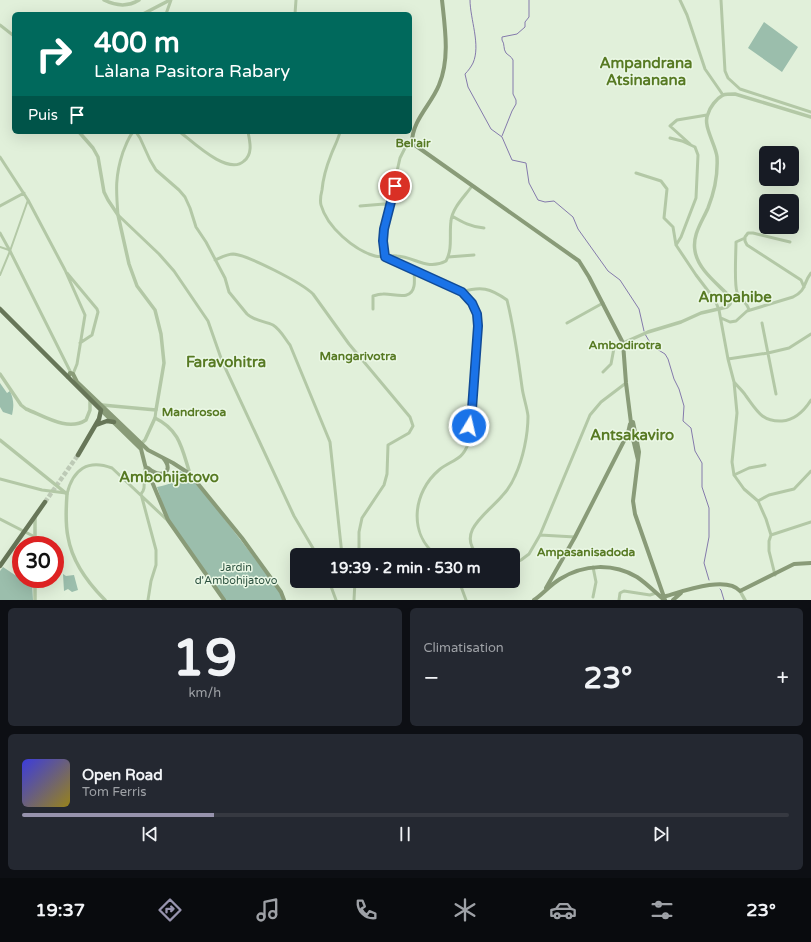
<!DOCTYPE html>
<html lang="fr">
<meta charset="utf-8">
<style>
body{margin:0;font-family:"Varela Round",sans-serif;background:#242831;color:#f1f3f6;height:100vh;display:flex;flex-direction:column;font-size:15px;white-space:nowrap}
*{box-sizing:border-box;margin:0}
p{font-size:13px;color:#9ea1a6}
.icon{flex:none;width:22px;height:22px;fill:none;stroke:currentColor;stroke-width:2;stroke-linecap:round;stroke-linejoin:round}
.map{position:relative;height:600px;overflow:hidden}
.side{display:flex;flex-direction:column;gap:8px;padding:8px;background:#0d0f14;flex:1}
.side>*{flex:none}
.top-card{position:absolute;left:12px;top:12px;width:400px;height:122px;border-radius:6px;box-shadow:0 4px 16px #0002;background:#00695c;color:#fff;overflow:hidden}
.buttons{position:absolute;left:759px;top:146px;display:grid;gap:8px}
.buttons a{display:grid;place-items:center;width:40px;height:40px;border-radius:6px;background:#171b24;box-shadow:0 4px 16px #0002;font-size:20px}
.speed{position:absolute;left:12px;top:536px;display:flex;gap:8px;font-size:20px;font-weight:700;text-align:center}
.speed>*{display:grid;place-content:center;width:52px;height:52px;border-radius:50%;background:#171b24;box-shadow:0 4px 16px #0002;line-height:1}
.speed .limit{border:6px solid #d22;background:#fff;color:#111}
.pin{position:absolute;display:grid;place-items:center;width:34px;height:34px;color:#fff;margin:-17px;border:2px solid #fff;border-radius:50%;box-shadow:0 1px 4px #0007}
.me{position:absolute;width:44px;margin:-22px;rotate:9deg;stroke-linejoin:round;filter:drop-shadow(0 0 3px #0008)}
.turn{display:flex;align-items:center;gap:14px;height:84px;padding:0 16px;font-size:18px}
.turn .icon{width:52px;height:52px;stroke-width:2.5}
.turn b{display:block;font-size:28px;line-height:34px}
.then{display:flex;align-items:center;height:38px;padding:0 16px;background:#0003;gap:8px;font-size:15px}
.big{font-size:30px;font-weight:700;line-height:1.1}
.side .card{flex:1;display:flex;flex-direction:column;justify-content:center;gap:6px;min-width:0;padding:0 14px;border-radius:6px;background:#242831}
.side .dial{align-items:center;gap:0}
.dial b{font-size:52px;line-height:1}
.song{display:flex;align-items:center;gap:12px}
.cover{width:48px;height:48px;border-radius:6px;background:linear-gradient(135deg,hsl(240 70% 55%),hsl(50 70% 35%))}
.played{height:4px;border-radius:2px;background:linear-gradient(90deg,#9793ad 25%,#363941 25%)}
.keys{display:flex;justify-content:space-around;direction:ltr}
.heat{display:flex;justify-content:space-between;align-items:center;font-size:22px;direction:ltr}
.side .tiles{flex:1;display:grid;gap:8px;grid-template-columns:1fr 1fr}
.card:last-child{grid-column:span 2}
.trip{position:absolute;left:290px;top:548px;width:230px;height:40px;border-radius:6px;background:#171b24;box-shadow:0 4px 16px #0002;font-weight:700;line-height:40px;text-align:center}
.tab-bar{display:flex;height:64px;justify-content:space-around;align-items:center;background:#090b0e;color:#9ea1a6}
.tab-bar .icon{width:28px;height:28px}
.tab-bar .selected{color:#9793ad}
.tab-bar b{font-size:18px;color:#f1f3f6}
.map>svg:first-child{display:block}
.green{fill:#9bbeac}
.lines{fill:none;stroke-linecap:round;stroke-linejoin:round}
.stream{stroke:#847aac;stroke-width:1}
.primary-tunnel{stroke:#bdcab6;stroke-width:4.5;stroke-dasharray:4.5 2;stroke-linecap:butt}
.pedestrian{stroke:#b3c8a6;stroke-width:2}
.minor{stroke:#b3c8a6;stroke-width:3}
.tertiary{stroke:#b3c8a6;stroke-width:3.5}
.secondary{stroke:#899b78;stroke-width:4}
.primary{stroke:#677658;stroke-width:4.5}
.route-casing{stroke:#114b97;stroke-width:10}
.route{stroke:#1a73e8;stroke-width:7}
.labels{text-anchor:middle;stroke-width:3;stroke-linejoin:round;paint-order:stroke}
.park-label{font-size:11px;fill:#2c513f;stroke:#ebf8e6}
.neighbourhood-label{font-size:12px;font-weight:bold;fill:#577a23;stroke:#ebf8e6}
.district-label{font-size:15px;font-weight:bold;fill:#577a23;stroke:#ebf8e6}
</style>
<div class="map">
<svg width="811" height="600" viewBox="0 0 811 600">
<rect width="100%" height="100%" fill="#e1f0da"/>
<path class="green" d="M764 22 798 47 782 72 748 48Z
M0 383 7 393 10 391C14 400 14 406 12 415L3 412 0 407Z
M179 471 190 474 279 590 284 600H224L168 520 157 487C171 484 173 484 179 471Z
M3 567 21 579 32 582 33 600H0V571Z
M63 574 66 576 74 575 78 590 72 592 68 589 64 591Z"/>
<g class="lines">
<path class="stream" d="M470 0C470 19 481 45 473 63 471 67 468 71 465 74L468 87 491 129 502 137 512 160 526 163 529 183 538 200 545 202 554 201 573 217 578 229 608 271 620 280 639 309 644 331
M502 136 512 111 516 104V100L513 94V60C511 56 509 56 506 53 503 49 505 44 502 40V37L517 34 525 27V22L529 17V0
M645 334 652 346 665 354 668 359 674 379 679 389 684 406 683 421 691 428 695 451 702 463V487L709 508V537L704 563 709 580
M720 589 721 590 724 600"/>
<path class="primary-tunnel" d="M45 502 78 455"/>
<path class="pedestrian" d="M0 247 9 250
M0 275 10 251 28 200"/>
<path class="minor" d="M680 0 687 15 705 69 723 95
M721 0 725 71 728 78 740 89 811 112
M166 14 171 0
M295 14 296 0
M0 25 14 36
M133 132C128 138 126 145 123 152 115 176 116 190 118 215L159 254 174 271 208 321 222 361 294 516 317 555
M136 132 140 138 150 160 156 170 179 190 185 197 190 208 196 227 206 242 225 278 229 292 247 314C254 321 265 321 273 325 281 330 285 339 290 345L330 442 342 555
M180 132C193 142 228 176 244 161 253 154 250 142 248 132
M340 132C338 140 334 147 331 155 327 165 323 179 322 190 321 194 320 201 321 205 327 227 354 250 375 256 382 258 389 255 397 256 415 257 427 271 446 261 453 248 449 235 451 221 452 208 465 196 472 186
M670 138 682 141 695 147 698 155 696 198 681 237 676 245
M412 143 405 148 400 158 384 229 383 241 385 257 462 292 472 303 477 314 478 325C476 353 475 381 472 408 472 414 470 420 469 426 469 432 470 439 468 444 462 461 451 460 439 470 413 492 408 533 436 555
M690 144 670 126 677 120 707 115
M0 157 28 200 65 270 85 315 77 364 73 374
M636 173 661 181 667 189 664 218 673 227 676 245 696 275 715 300 719 310 728 359 734 382 737 413 732 462 734 475 744 489 758 501 766 519 771 535 769 541V551L775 575
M0 206 24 193
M360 206 384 204 390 206
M452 216C462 222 471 227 484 228
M0 233 10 251 71 373
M745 238 736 242C736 252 734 284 737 292 740 299 747 302 749 310
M790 242 753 233H748L745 237V241L747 245 801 280 804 287
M448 257 474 255
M215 260C220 258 227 254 233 254 248 255 302 283 313 294L349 344 410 417 413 426 409 433 388 445 387 474 384 485 362 518 359 532V555
M67 273 97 309 98 312 92 335 80 343
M462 292C481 286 490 288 507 300 514 328 518 357 522 387 523 396 527 407 528 416 528 435 523 459 515 476 512 483 507 491 502 496 489 512 455 532 478 555
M373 309V296C376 295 380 294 383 294 393 293 411 302 414 286 415 281 414 275 414 269
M721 318 730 322 736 321 747 311 793 297C807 290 803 283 811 273
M567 323 603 303
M762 323 776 394
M728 359 768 353 789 348 811 334
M603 372 611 364 614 348 623 343
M734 382C738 387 743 391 746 396 757 411 762 422 782 421 795 420 804 411 811 400
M155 418 156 410
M145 466 144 488 143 491 141 494 156 550V565L151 581 148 600
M734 475 749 468 765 465
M0 479 42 490 66 493
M67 494C73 469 88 459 112 468L166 519
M758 501 769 495 794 489 811 471
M0 519 35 537
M540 535 575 537
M771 535 811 522
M513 564 521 560 529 554 540 535 590 415 601 402 626 383
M329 581 336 600
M459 581 466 600
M593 597 596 582 593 567
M354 600 355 581
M619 600 620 593 624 591 650 595 656 593"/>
<path class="tertiary" d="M104 0C116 6 128 7 139 0
M143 14 170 0
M79 132 93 148 98 157 104 192 108 200 118 215 129 264 137 286 155 310 161 334 164 363 156 410 102 405
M623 343 648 332 681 322 701 313 727 307 730 304 731 298C718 284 698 270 695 251 692 235 702 222 708 208 714 193 718 174 717 157 716 145 702 125 708 114 710 107 716 99 723 95 726 94 731 94 735 94L811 117
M0 374 21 405 26 409C44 416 68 432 86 420L90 410V400
M0 440 67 494C66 508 65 523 68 537 72 561 88 583 105 600
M141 444 145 440 155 418C180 430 182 449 190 474
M35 545V516
M35 579V600
M740 591 745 600"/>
<path class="secondary" d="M442 0C445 28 450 59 439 85 431 105 412 120 412 143L579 261 589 277 623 343 626 383 633 439 638 460 633 501 635 514 665 600
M68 377 70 373 73 374 77 382 148 450 173 463 190 474 242 538 281 592 284 600
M101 410 141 449 145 465 168 520 224 600
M633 422 639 452 638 460
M148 468C159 479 175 473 164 459
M546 588 575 537 628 433 630 424
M663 597C681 592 726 575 740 591L794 564 811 563
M534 600C543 594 550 585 560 579 584 564 613 563 637 577 646 583 655 592 663 599
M673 600 681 593"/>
<path class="primary" d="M0 309 101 410 99 419 78 455
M96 425 107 421 114 422
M0 566 45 502"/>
</g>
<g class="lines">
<defs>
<path id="route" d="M395 186 384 229 383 241 385 257 462 292 472 303 477 314 478 326 472 409 469 426"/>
</defs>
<use href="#route" class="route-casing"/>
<use href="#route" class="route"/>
</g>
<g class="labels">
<g class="park-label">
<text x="236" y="571">Jardin<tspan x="236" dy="13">d'Ambohijatovo</tspan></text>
</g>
<g class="neighbourhood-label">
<text x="413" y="147">Bel'air</text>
<text x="625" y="349">Ambodirotra</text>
<text x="358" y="360">Mangarivotra</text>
<text x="194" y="416">Mandrosoa</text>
<text x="586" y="556">Ampasanisadoda</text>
</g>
<g class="district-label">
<text x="646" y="68">Ampandrana<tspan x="646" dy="17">Atsinanana</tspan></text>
<text x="735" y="302">Ampahibe</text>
<text x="226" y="367">Faravohitra</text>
<text x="632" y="440">Antsakaviro</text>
<text x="169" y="482">Ambohijatovo</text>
</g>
</g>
</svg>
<div class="buttons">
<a><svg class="icon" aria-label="sound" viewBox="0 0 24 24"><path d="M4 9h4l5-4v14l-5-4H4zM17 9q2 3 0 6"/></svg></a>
<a><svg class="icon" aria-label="layers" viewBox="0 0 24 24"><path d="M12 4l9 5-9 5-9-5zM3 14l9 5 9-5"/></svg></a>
</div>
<div class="speed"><div class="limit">30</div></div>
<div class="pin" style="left:395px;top:186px;background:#d93025"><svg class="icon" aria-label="arrive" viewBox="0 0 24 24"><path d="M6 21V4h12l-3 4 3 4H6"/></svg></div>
<svg class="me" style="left:469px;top:426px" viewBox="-20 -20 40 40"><circle r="17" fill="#1a73e8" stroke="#fff" stroke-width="3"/><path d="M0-11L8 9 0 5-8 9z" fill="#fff"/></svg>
<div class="trip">19:39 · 2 min · 530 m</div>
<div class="top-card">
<div class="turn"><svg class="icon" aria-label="right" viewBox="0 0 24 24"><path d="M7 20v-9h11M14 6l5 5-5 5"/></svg><div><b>400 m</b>Làlana Pasitora Rabary</div></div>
<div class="then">Puis<svg class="icon" aria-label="arrive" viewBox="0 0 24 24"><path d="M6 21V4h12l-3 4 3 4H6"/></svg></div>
</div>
</div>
<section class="side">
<div class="tiles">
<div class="card dial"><b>19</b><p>km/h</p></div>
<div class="card"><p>Climatisation</p>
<div class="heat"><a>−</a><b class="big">23°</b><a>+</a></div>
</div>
<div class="card">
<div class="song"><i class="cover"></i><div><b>Open Road</b><p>Tom Ferris</p></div></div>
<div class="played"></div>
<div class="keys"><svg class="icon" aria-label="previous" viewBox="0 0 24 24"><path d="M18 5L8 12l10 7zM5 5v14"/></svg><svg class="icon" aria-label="pause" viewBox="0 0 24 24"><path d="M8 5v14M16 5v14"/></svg><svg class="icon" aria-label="next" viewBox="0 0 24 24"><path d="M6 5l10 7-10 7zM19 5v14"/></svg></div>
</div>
</div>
</section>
<nav class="tab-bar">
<b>19:37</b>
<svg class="icon selected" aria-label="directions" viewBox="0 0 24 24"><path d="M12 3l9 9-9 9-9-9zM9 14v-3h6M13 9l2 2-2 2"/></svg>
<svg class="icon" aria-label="music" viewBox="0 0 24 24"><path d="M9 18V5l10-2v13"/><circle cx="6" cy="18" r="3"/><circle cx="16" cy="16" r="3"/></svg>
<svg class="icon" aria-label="phone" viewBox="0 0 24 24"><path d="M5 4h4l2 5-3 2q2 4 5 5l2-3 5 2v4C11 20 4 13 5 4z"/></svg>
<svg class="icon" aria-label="climate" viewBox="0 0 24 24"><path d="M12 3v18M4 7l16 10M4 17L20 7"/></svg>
<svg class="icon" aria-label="car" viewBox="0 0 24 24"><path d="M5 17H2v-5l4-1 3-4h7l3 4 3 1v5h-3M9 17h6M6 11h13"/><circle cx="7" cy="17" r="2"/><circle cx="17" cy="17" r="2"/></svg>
<svg class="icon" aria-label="filters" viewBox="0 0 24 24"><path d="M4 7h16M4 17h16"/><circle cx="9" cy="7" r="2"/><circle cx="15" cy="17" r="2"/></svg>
<b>23°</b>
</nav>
